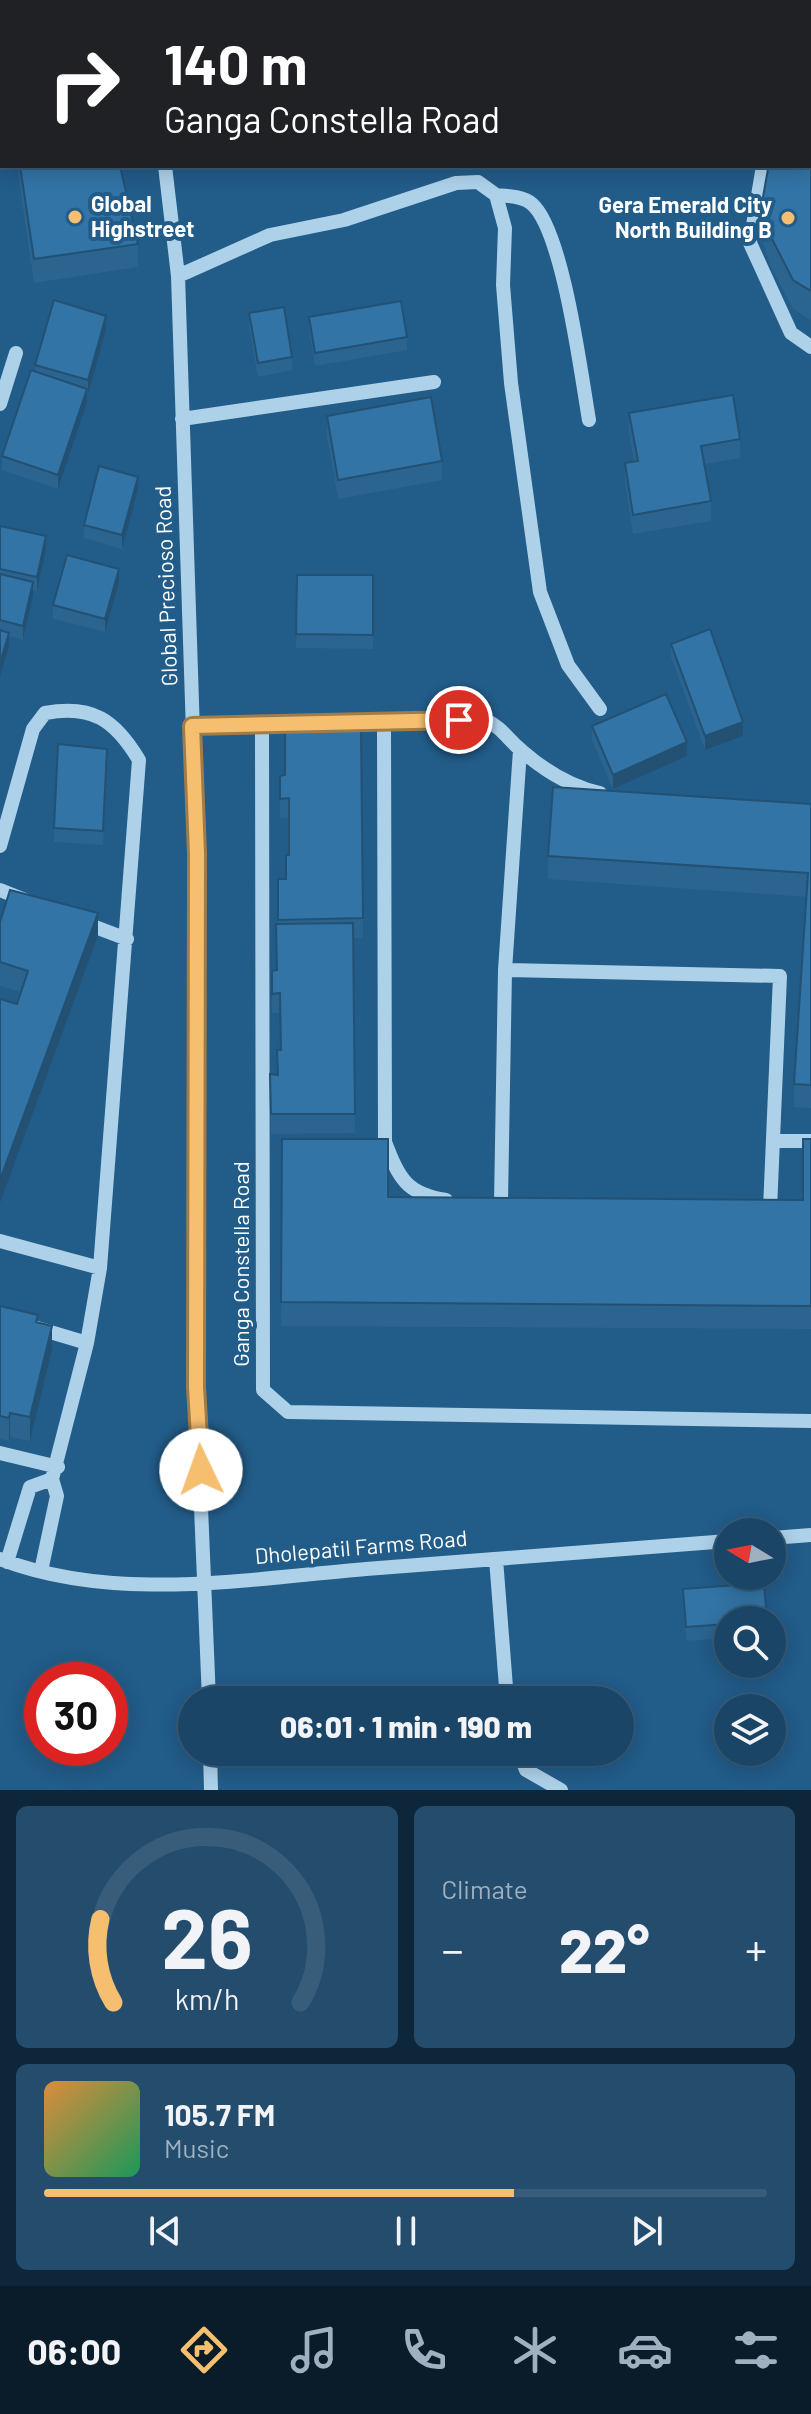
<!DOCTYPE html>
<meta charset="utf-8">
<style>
body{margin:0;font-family:Barlow,sans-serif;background:#234c6d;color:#f1f3f6;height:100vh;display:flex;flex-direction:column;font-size:30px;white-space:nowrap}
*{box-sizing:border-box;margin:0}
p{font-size:26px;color:#9fb1c0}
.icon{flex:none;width:44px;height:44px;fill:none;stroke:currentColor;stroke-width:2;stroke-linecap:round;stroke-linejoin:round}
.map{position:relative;height:1790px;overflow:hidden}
.details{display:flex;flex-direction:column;gap:16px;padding:16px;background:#0e2639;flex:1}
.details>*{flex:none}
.top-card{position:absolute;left:0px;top:0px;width:812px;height:168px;box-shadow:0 4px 20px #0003,0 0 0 2px #385d7b;background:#202124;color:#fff;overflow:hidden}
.needle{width:52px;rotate:280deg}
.buttons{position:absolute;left:714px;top:1518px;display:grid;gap:16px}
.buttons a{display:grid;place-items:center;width:72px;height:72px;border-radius:50%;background:#1a4567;box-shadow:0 4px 20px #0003,0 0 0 2px #385d7b;font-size:40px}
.speed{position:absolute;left:24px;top:1662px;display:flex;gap:16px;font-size:40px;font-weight:700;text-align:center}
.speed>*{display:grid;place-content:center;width:104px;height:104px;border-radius:50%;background:#1a4567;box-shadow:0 4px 20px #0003,0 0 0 2px #385d7b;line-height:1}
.speed .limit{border:12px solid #d22;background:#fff;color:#111}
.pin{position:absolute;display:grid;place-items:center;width:68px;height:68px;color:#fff;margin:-34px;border:4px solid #fff;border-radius:50%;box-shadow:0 2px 8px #0007}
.me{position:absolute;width:88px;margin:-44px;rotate:357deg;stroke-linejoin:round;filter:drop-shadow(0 0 6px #0008)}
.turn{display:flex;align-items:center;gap:28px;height:168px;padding:0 32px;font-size:36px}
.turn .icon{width:104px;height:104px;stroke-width:2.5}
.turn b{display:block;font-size:56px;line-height:68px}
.big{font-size:60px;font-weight:800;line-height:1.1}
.details .card{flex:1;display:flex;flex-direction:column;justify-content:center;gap:12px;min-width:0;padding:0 28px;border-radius:12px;background:#234c6d}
.details .dial{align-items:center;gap:0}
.dial svg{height:208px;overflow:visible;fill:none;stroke:#385d7b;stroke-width:7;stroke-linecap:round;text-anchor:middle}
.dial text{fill:#f1f3f6;stroke:none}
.song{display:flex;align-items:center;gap:24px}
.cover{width:96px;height:96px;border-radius:12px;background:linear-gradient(135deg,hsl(30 70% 55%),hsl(150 70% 35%))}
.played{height:8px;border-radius:4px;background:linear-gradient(90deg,#f6bf70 65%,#385d7b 65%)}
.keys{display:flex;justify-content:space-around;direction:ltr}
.heat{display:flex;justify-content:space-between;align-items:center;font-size:44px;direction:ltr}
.details .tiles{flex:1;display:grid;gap:16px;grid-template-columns:1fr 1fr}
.card:last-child{grid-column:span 2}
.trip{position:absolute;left:178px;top:1686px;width:456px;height:80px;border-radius:40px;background:#1a4567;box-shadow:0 4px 20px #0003,0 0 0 2px #385d7b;font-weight:800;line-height:80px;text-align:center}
.menu{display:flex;height:128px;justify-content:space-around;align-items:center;background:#0a1c29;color:#9fb1c0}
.menu .icon{width:56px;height:56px}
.menu .current{color:#f6bf70}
.menu b{font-size:36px;color:#f1f3f6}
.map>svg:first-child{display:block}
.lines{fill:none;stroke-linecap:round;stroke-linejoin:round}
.minor{stroke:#aed1ea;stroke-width:14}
.wall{fill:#2b648f}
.shaded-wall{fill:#235174}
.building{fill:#3274a6;stroke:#235174;stroke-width:2}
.route-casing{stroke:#a07c49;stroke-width:20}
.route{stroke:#f6bf70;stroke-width:14}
.poi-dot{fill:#f6bf70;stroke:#225c89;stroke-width:3}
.labels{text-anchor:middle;stroke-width:8;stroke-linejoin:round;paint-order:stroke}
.poi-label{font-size:22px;font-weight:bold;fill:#fff;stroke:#225c89;text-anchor:start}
.street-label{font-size:22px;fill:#fff;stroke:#225c89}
</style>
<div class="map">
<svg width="811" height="1790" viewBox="0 0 811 1790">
<rect width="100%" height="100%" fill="#225c89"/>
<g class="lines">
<path class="minor" d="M146 0V2
M810 5 811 4
M165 166 178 276 197 854 196 1387 209 1700
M763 166 750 243 791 333 811 347
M496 195C507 196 523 196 532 204 563 231 581 374 589 420
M178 276 270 235 344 220 456 183 478 182 496 195 505 228 503 285 511 383 540 592 568 665 600 709
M0 404 16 353
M182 419 434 382
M384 722 385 1142C399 1178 406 1194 446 1200
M192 726H262L263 1390 288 1412 811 1421
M262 726 484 719C505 730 505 737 522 751 544 770 571 787 600 793
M0 846 33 729 45 713C92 704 115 720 139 760L100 1268 87 1343 52 1479 57 1496 41 1571
M0 890 25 900
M82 922 127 939
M505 970 780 976 770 1209H762
M773 1141H811
M501 1202 505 970 520 750
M0 1241 100 1268
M0 1317 87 1343
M0 1453 58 1467
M772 1538 811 1535
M0 1559C114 1603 247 1579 366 1569 487 1560 607 1550 728 1541
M496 1559 507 1700
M7 1562 30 1487 52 1479
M210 1752 211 1790
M519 1752 526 1770 561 1790"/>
</g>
<path class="wall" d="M0 0 2 2V60L0 46Z
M811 89V320L793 309 771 267 761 237V208L786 169 784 166H810Z
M17 166H120L138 244V267L34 283Z
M249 313 292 357V370L258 377 249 327Z
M309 317 407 337V350L315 366 309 331Z
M106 330 87 394V403L58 489 2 470V456L35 372V365Z
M629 413 740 439V458L705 464 711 501V521L633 534 625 483V463L634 462 629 432Z
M327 416 442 461V480L338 499 327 436Z
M138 490 122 549 84 538V525Z
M0 526 46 550 37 591 33 590V596L23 640 9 636V647L0 676Z
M297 575H373V649L296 648Z
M119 583 105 632 53 619V605Z
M671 644 743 736 705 750 671 657Z
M592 726 687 756 613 789 592 740Z
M361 729 363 938H353L355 1133 271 1134 270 1074 277 1075 281 1050 280 1013H272V971L277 970 278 879H286L289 855V818H280V776L285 775Z
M107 763 103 845 54 842V828Z
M811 804V1108L794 1107V1084L807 897 548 879V856Z
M0 922 98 936 0 1203V999L17 1004 21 992 0 986Z
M282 1139 388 1197 803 1200 811 1139V1329L281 1326Z
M0 1306 38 1323 52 1350 30 1441 10 1437 9 1441 0 1439Z
M683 1589 728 1620V1638L686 1641Z"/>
<path class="shaded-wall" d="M106 316V330L88 394V380Z
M87 389V403L58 489V475Z
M138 477V490L122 549V535Z
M46 536V550L37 591V577Z
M119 569V583L105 632V619Z
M33 582V596L23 640V626Z
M9 633V647L0 676V663Z
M743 722V736L705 750V736Z
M687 742V756L613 789V775Z
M98 913V936L0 1203V1180Z
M52 1326V1350L30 1441V1417Z
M10 1413V1437L9 1441V1418Z"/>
<path class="building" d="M0 0H83L84 2H2V37L0 23Z
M811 89V291L793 280 771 237 761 208 768 169H796L795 166H810Z
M20 166H120L138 244 34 259Z
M54 300 106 316 88 380 35 365Z
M401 301 407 337 315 353 309 317Z
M284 307 292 357 258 363 249 313Z
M31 370 87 389 58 475 2 456Z
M733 395 740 439 701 446 711 501 633 515 625 463 638 461 629 413Z
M431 397 442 461 338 480 327 416Z
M99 466 138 477 122 535 84 525Z
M0 526 46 536 37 577 0 569Z
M67 555 119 569 105 619 53 605Z
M0 574 33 582 23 626 0 620Z
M297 575H373V635L296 634Z
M710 629 743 722 705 736 671 644Z
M0 630 9 633 0 663Z
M666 694 687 742 613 775 592 726Z
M285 729H361L363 918 278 920V879H286V855H289V798L280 799V776L285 775Z
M58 744 107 749 103 831 54 828Z
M553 787 811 804V1085L794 1084 808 873 548 856Z
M10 890 98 913 0 1180V999L17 1004 28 971 0 962V922Z
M353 923 355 1114H271L270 1074 278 1075 277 1050H281L280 993 272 994V971L277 970 276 924Z
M282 1139H388V1197L803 1200V1139H811V1306L281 1302Z
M0 1306 38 1315 36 1322 52 1326 30 1417 10 1413 9 1418 0 1416Z
M764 1583 767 1620H728V1624L686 1627 683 1589Z"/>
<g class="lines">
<defs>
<path id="route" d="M201 1470 196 1387 197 854 192 726 459 720"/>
</defs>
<use href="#route" class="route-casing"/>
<use href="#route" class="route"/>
</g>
<g class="poi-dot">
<circle cx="75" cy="217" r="8"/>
<circle cx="788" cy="218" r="8"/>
</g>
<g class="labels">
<g class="poi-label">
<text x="91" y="212">Global<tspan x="91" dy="25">Highstreet</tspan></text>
<text x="772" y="213" text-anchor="end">Gera Emerald City<tspan x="772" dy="25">North Building B</tspan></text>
</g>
<g class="street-label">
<text transform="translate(166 586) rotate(-92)" y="8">Global Precioso Road</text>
<text transform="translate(241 1264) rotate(-90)" y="8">Ganga Constella Road</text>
<text transform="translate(361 1547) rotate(-5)" y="8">Dholepatil Farms Road</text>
</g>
</g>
</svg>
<div class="buttons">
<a><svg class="needle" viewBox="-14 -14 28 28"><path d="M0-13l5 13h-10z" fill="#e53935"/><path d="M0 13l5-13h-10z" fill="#9fb1c0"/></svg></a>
<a><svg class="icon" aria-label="search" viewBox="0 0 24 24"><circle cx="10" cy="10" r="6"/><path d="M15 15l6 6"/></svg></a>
<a><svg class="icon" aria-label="layers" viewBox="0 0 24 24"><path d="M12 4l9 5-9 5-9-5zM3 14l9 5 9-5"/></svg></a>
</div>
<div class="speed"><div class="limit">30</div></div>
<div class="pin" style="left:459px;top:720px;background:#d93025"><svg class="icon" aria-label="arrive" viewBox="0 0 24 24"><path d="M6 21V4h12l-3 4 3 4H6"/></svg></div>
<svg class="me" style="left:201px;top:1470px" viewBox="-20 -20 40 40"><circle r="19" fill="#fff"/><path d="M0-13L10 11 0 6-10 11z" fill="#f6bf70"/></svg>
<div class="trip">06:01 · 1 min · 190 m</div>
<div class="top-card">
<div class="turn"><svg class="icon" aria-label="right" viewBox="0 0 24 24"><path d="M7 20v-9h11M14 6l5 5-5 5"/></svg><div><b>140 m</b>Ganga Constella Road</div></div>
</div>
</div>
<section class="details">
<div class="tiles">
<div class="card dial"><svg viewBox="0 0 100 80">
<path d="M14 69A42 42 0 1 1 86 69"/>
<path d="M14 69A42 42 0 0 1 9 37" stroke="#f6bf70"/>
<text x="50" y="56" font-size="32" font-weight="700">26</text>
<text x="50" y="72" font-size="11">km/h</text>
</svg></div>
<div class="card"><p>Climate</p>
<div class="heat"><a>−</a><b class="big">22°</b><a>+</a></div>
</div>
<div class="card">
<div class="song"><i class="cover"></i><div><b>105.7 FM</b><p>Music</p></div></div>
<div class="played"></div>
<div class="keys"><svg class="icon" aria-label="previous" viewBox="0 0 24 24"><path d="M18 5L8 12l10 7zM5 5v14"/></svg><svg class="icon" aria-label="pause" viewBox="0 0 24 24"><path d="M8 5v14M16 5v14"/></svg><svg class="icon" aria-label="next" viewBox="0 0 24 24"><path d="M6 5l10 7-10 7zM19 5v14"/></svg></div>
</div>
</div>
</section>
<nav class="menu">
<b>06:00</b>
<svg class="icon current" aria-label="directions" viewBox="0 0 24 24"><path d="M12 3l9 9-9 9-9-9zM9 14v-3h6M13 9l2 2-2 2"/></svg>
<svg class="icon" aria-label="music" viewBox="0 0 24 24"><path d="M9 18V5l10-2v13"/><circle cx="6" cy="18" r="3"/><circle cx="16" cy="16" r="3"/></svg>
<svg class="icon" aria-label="phone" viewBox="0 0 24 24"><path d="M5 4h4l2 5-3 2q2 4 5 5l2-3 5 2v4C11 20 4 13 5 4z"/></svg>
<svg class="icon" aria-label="climate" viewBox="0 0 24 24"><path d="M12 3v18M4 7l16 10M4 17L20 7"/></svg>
<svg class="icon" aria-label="car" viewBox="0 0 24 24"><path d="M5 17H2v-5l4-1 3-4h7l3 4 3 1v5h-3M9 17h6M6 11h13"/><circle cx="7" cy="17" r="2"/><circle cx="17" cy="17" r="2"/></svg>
<svg class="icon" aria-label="filters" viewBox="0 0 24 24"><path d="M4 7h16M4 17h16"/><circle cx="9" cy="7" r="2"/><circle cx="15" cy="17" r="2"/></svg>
</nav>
